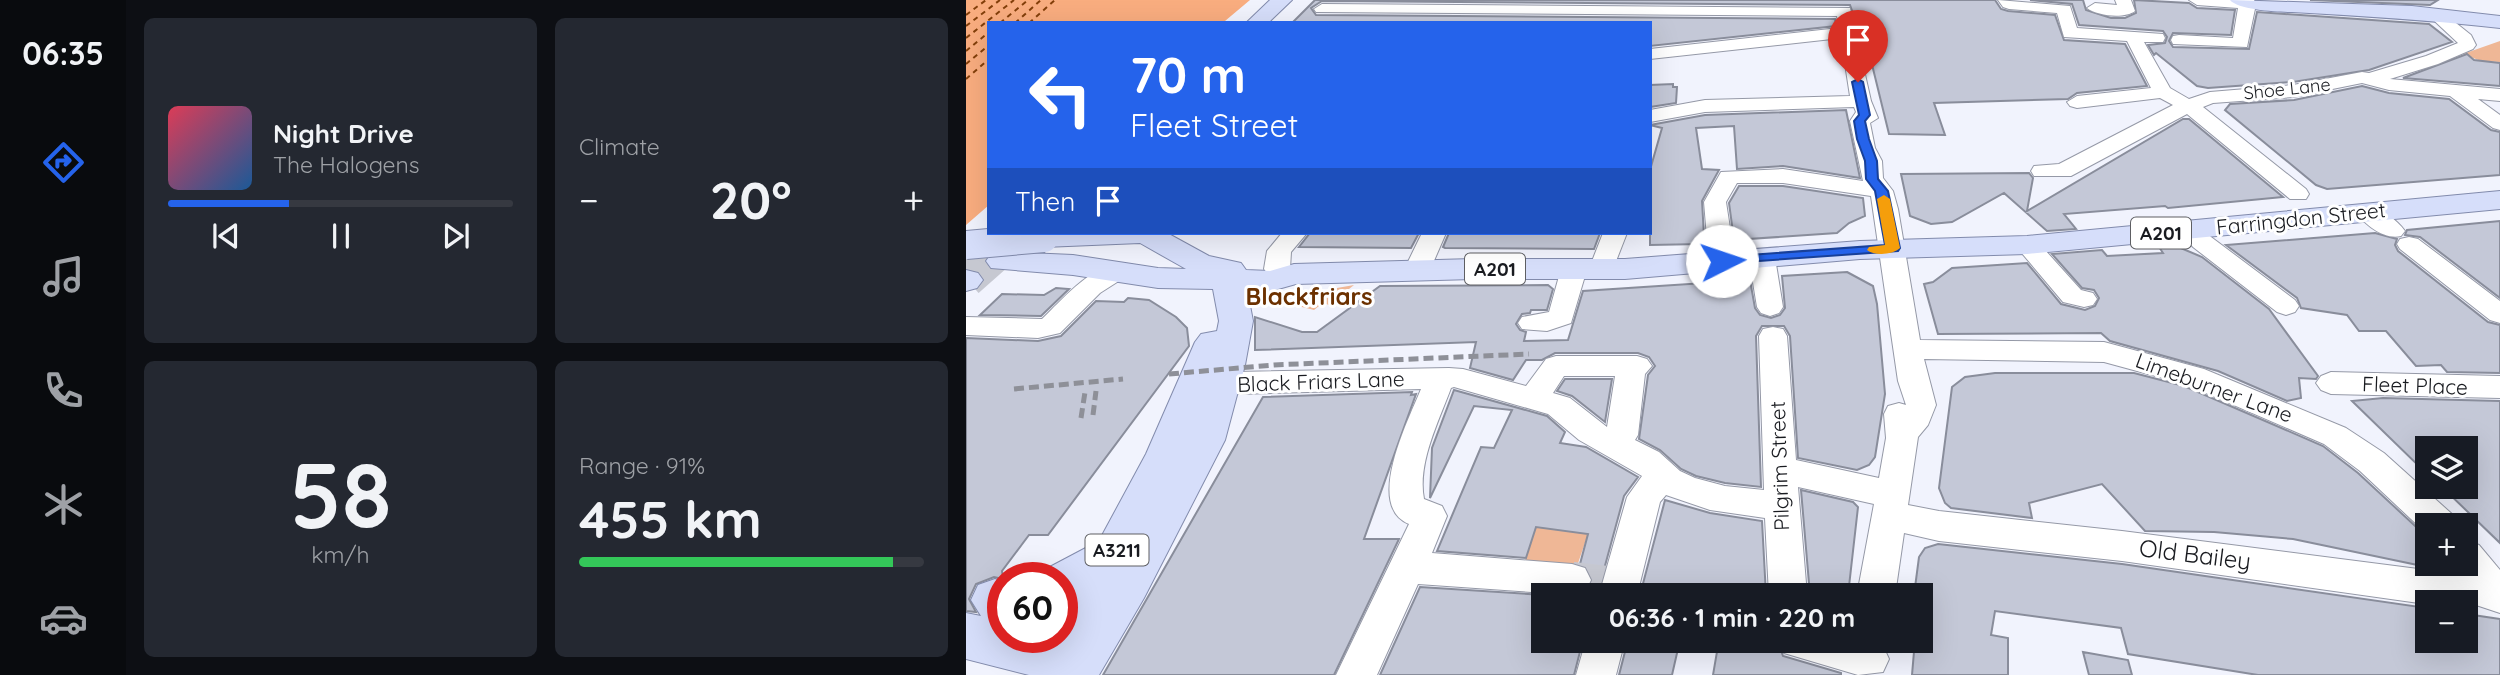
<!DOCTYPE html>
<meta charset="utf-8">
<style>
body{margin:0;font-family:Quicksand,sans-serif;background:#242831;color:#f1f3f6;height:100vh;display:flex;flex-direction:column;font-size:26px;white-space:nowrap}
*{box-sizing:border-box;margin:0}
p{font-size:23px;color:#9ea1a6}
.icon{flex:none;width:38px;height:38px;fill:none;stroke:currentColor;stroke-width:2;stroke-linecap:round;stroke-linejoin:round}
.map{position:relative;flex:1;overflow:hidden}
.panel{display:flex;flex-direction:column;gap:18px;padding:18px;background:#0d0f14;width:840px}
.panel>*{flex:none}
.hud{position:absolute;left:21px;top:21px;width:665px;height:214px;border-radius:0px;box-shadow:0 7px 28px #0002;background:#2563eb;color:#fff;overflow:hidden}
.fabs{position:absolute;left:1449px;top:436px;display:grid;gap:14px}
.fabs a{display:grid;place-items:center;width:63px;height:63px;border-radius:0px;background:#171b24;box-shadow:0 7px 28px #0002;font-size:35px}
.speed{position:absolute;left:21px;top:562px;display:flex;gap:14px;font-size:35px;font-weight:700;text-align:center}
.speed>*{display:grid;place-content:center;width:91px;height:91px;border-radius:50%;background:#171b24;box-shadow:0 7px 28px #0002;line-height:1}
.speed .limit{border:10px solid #d22;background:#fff;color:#111}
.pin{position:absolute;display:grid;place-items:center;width:60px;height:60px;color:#fff;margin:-72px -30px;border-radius:50% 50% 50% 0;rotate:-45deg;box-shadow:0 0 7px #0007}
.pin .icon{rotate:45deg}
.me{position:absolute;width:77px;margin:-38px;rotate:86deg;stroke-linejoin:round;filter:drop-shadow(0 0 5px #0008)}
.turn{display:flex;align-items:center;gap:24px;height:147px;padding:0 28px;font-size:32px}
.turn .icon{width:91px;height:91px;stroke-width:2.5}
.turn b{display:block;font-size:49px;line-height:60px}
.then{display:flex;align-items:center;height:66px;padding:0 28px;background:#0003;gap:14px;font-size:26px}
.big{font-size:52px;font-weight:800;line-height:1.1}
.panel .tile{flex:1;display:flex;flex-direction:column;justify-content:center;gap:10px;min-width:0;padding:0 24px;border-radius:10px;background:#242831}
.panel .dial{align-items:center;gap:0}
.dial b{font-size:91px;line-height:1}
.song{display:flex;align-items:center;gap:21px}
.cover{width:84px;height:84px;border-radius:10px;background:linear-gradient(135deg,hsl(350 70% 55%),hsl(210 70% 35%))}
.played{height:7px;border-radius:4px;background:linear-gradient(90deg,#2563eb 35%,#363941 35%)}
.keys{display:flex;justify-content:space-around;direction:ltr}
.heat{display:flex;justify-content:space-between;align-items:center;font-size:38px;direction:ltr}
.charge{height:10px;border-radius:5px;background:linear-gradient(90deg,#34c759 91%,#363941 0)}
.panel .tiles{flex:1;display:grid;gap:18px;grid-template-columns:repeat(2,1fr)}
.trip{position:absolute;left:565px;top:583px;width:402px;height:70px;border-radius:0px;background:#171b24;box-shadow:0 7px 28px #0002;font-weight:800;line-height:70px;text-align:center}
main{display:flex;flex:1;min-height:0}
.tabs{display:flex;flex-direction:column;width:126px;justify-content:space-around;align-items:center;background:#090b0e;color:#9ea1a6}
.tabs .icon{width:49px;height:49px}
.tabs .current{color:#2563eb}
.tabs b{font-size:32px;color:#f1f3f6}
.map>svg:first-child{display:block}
.green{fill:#efb796}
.water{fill:#f9ad7f}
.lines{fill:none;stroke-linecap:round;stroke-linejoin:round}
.ferry{stroke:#833f0a;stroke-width:2;stroke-dasharray:5 4.5;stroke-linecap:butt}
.building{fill:#c4c8d7;stroke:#898d9b;stroke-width:2}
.minor-tunnel{stroke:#c6c8d1;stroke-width:36;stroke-dasharray:36 18;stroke-linecap:butt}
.major-tunnel-far1{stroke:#c6c8d1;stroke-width:28;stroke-dasharray:28 14;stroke-linecap:butt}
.major-tunnel{stroke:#c6c8d1;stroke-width:35;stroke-dasharray:35 18;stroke-linecap:butt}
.minor-casing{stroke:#9599a7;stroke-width:2}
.major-casing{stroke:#828bac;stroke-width:2}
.minor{fill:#fff;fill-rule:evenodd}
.major{fill:#d6defa;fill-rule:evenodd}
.rail{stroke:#8e9098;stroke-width:5;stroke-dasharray:10 5;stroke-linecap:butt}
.major-bridge-casing{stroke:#828bac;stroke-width:30;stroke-linecap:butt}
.major-bridge{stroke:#d6defa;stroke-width:28}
.route{fill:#2563eb;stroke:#184099;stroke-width:2}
.slow{fill:#f59e0b}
.labels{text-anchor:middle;stroke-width:6;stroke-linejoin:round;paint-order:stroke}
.far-street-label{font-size:18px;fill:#191b20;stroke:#fff}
.shield{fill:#fff;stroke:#5e5f63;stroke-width:2}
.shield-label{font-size:19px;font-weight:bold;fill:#191b20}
.street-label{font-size:21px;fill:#191b20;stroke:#fff}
.quarter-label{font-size:24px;font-weight:bold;fill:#6c3100;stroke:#fff}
.near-street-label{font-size:24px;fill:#191b20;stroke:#fff}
</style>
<main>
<nav class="tabs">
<b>06:35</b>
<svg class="icon current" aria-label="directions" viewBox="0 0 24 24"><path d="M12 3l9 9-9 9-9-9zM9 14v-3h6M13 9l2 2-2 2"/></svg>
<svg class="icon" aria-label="music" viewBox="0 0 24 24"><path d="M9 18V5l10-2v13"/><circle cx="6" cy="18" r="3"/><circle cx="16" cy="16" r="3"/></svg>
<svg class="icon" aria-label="phone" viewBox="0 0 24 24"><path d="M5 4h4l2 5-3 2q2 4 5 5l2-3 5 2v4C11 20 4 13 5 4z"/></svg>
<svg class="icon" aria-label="climate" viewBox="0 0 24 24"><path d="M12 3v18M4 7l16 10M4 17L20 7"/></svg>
<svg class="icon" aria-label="car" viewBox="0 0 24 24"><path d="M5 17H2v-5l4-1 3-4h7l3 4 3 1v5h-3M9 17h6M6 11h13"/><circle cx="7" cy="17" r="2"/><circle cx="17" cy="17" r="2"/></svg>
</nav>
<section class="panel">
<div class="tiles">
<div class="tile">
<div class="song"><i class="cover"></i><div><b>Night Drive</b><p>The Halogens</p></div></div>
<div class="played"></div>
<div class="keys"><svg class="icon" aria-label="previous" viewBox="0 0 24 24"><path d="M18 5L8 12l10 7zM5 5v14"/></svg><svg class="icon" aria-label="pause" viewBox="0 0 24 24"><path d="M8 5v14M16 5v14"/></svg><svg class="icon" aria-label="next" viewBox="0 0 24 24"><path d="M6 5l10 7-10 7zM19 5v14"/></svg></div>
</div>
<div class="tile"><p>Climate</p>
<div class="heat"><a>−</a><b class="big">20°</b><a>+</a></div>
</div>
<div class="tile dial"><b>58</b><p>km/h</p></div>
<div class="tile"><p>Range · 91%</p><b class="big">455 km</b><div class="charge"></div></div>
</div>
</section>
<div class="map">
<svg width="1534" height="675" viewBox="0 0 1534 675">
<rect width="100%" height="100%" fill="#f1f3fd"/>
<path class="green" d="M1534 41V62L1515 61 1497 54Z
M388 285 363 305 357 303 348 310 324 304 332 297 343 300 354 291Z
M570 527 622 534 608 575 557 567Z"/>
<path class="water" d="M0 0H284L259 21 253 23H23V205L0 225Z"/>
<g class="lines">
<path class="ferry" d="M0 15 20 0
M34 23 62 0
M49 23 75 0
M63 23 89 0
M0 26 34 0
M0 38 48 0
M0 51 23 32
M0 64 23 45
M0 79 23 59"/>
</g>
<path class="building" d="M349 0H1029L1035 9 1042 11 1089 15 1098 40 1159 44 1181 86 1111 93 1102 99 968 103 979 135 923 134 900 40 904 25H891L884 5 356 1 345 8 350 15 869 19 870 26 684 46V23H326Z
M1064 0H1117L1120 10 1145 18H1159L1170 13 1168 0 1223 3 1231 8 1269 10 1265 35 1207 33 1203 41 1207 47 1283 49 1291 12 1463 24 1486 42 1403 70 1327 82 1242 88 1231 86 1190 53 1188 55 1182 45 1199 43 1201 37 1197 31 1113 25 1106 4Z
M1344 0H1472L1464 5Z
M1501 54 1508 60 1534 63V86L1437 78Z
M707 84V87H711L710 103 684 107V85Z
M1396 86 1423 93 1483 99 1525 130 1534 132V175L1361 189 1350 185 1259 110 1264 104 1328 100Z
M880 110 894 178 817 166 771 169 768 126 730 128 736 169 753 170 736 201 738 236H735V244L684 245V170L696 128 684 125 739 115Z
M1217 119H1223L1317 197 1202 208 1199 206 1098 214 1110 229 1081 231 1038 193 986 222 965 224 944 216 935 174 1063 173 1067 178 1061 211Z
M773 186H817L897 198 899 216 883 223 871 233 768 240 763 203Z
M1534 221V298L1454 237 1439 235 1441 230Z
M344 233H453L445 248 333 247Z
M483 233H634L628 249 479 248 477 247Z
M1409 233 1431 239 1429 245 1432 251 1522 322 1534 325V373L1481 372 1475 365 1450 366 1420 331H1393L1381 315 1335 308 1331 298 1260 245Z
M1210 246 1236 257 1303 309 1352 376 1350 379 1333 378 1335 398 1321 401 1252 371 1144 341 1135 333 972 334 958 284 967 282 986 268 1061 263 1095 304 1119 310 1129 306 1133 298 1128 290 1116 288 1086 254 1136 250 1141 256 1197 253 1193 247Z
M881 272 907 286 911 304 919 394 909 457 903 465 891 470 832 458 824 336 818 326H796L790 336 795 487 759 483 730 476 715 469 694 450 673 439 682 375 689 366 683 357 672 353H589L576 360H560L547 380 504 368 510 342 289 350V317L336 332H351L414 286 582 285 587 289 581 310H565L564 313 556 314 550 324 554 330 560 332 558 341 602 340 617 291 784 280 789 308 794 315 805 318 814 315 819 308 816 276Z
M90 288 103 289 75 316 14 315 36 294 78 295Z
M162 298 183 300 210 317 221 328 223 346 82 535H63L36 571 37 579 28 577 10 584 3 599 10 612 0 611V338L72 341 95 336 130 301 158 302Z
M1029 373H1168L1218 386 1357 446 1392 473 1461 537V567L1327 539 1248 532 1179 531 1136 484 1063 503 1066 518 985 508 979 503 973 488 986 387 999 377Z
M599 379H646L639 422 606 396 591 391Z
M488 390 581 416 599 432 594 443 620 447 672 477 658 496 631 595H618L627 579 621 567 614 564 622 534 570 527 560 558 471 551 515 447 528 448 546 410 508 406 464 498 466 448Z
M446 392 445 395 450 394 398 539H433L368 675H137L297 397Z
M1417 398 1534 401V543L1475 486H1500V448H1461V474L1386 401Z
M835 490 887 502 892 507 882 595H844Z
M699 500 744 513 796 521 800 595H674Z
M972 544 1156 564 1461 608V640H1500V614L1534 619V675H1292L1162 654 1155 628 1029 611 1025 635 1042 638V675H946L949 640H956V595H948L953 557 959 548Z
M454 587 578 595V640H617L608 675H414Z
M662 640H714L706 675H653Z
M753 640H811L817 656 875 673V675H747Z
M1117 652 1162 660 1166 675H1123Z"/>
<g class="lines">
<path class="minor-tunnel" d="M606 580 641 584"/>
<path class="major-tunnel-far1" d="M25 258 54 233"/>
<path class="major-tunnel" d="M1 280 27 257"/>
<defs>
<path id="minor" d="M1032 0 1104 6 1111 28 1197 34 1199 38 1197 42H1178L1204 88 1223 99 1244 92 1327 85 1396 72 1403 73 1460 56 1492 43 1461 14 1469 9 1475 11 1505 35 1510 45 1507 49 1472 64 1424 79 1534 89V101L1512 99 1534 115V130L1527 128 1484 96 1423 90 1396 83 1327 97 1247 103 1237 107 1340 189 1343 194 1340 199H1324L1221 114 1105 176H1068L1065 171 1068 166 1093 164 1207 105 1194 98 1111 108 1104 106 1101 102 1111 96 1185 88 1161 41 1098 37 1091 13 1043 9 1037 7Z
M1149 0H1165L1169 11C1159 19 1131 16 1121 8L1129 3 1151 5Z
M1223 0H1288L1290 4 1281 47 1207 44 1205 40 1207 36 1213 35 1267 38 1272 8 1231 5Z
M356 4 884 8 905 101 912 118 904 123 909 148 916 161 917 178 927 191 932 209 954 340 1138 342 1238 369 1380 428 1418 453 1487 515 1492 525H1461V534L1394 471 1358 444 1219 384 1138 362 958 359 970 405 962 425 952 437 942 505 973 511 1156 531 1460 570 1490 571 1486 564H1500V540L1513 545 1534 570V613L1510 605 1500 604V602L1460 604 1156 561 973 541 938 533 929 595H891L908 504 832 487 841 595H803L799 518 744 510 700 495 694 502 671 595H633L661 497 676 476 613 440 582 414 488 387 485 388C473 421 451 463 458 499L476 506 481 516 466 553 606 564 619 568 625 580 619 592 610 595 452 584 411 675H370L443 524C398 506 443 419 455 389L270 394 237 399 226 396 222 388 226 380 270 372 483 368 497 369 560 386 580 359 590 356H671L681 359 686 366 679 374 672 435 669 440 693 452 714 471 729 478 759 486 798 490 793 336 797 329 807 327 817 329 821 336 830 460 913 478 920 438 918 414 922 406 933 403 940 405 932 381 905 196 817 183H771L760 202 769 261 765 266 756 269 747 266 743 261 738 202 755 172 817 169 897 181 884 121 890 112 888 107 739 112 684 122V110L739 100 884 96 875 38 684 59V49L873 28 871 16 350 12 348 9ZM598 376H649L641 427 604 398 587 393Z
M1402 205C1415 208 1431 220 1439 231L1435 236C1419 240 1400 226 1390 212L1394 207Z
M1226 224 1234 226 1245 237 1329 300 1333 306 1329 312 1320 315 1311 312 1227 247 1214 231 1218 226Z
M316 233H341L325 252 324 269 320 274 311 277 302 274 298 269 301 251Z
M456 233H480L464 270 460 275 451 278 442 275 438 270Z
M637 233H661L645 274 636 277 627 274 623 269Z
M1443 237 1452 239 1534 301V323L1524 320 1434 249 1431 244 1434 239Z
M1061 238 1070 240 1115 290 1127 293 1131 299 1127 305 1118 307 1097 302 1049 245 1052 240Z
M796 250 805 253 809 258 817 307 813 313 804 316 795 313 791 307 783 258 787 253Z
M608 261 617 264 621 269 605 323 581 331 556 329 552 323 556 317 583 312 595 269 599 264Z
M150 263 159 265 163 271 159 277 134 293 94 333 72 338 0 335V317L76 319C97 299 120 271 150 263Z
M1365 372 1534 376V398L1365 394 1355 390 1350 383 1355 376Z
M620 640H659L650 675H610Z
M813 640H904L917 646 923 659 917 672 892 675 818 653Z"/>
<path id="major" d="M304 0H326L302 23H280Z
M1264 0 1446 6 1534 16V28C1465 20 1396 16 1326 12 1313 12 1272 10 1264 0Z
M1534 191V209L1061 254 894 259 659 279H507L330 284 305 291 281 290 287 321 279 365 259 440 178 598 133 675H63L0 659V613L15 616 5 600 12 585 29 579 37 582V637H96V578H76L80 569 133 541 180 454 229 342 235 334 251 331 253 321 247 289 192 288 107 275 25 268 20 261 25 254 36 252 107 255 192 268 220 269 174 243 78 247 67 244 63 238 66 233H201L243 256 275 263 280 270 304 271 328 264 507 259H659L894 241 1061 236Z
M0 270 12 273 17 280 11 288 0 291Z"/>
</defs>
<use href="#minor" class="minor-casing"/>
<use href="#major" class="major-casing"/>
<use href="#minor" class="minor"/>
<use href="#major" class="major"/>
<path class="rail" d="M203 374 308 365 563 354
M48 389 157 379
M127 415 130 391
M115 418 119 392"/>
<defs>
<path id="major-bridge" d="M0 245 78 238"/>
</defs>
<use href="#major-bridge" class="major-bridge-casing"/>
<use href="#major-bridge" class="major-bridge"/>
</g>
<path class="route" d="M892 79 897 82 904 115 899 121 903 139 911 161 912 179 922 191 934 248 932 251 751 264 749 261 756 257 919 245 909 191 900 179 899 161 891 139 888 121 893 115 886 82Z"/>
<path class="slow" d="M918 195 924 199 934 248C927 255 908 256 901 250L903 247 919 245 911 199Z"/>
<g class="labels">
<g class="far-street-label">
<text transform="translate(1321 89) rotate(-6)" y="6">Shoe Lane</text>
</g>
<g class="shield">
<rect x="1165" y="217.5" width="60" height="31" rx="5"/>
<rect x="499" y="253.5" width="60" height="31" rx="5"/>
<rect x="119.5" y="534.5" width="63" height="31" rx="5"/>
</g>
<g class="shield-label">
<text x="1195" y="240">A201</text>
<text x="529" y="276">A201</text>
<text x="151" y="557">A3211</text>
</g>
<g class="street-label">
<text transform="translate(1335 219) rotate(-6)" y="7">Farringdon Street</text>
<text transform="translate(355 382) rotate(-2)" y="7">Black Friars Lane</text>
<text transform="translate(1449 386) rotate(2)" y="7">Fleet Place</text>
<text transform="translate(1248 388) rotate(20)" y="7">Limeburner Lane</text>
<text transform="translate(814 466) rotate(-92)" y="7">Pilgrim Street</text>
</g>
<g class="quarter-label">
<text x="343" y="305">Blackfriars</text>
</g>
<g class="near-street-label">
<text transform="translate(1229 555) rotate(7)" y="8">Old Bailey</text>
</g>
</g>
</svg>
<div class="fabs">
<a><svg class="icon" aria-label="layers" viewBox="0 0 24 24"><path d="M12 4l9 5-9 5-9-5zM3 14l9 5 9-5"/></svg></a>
<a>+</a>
<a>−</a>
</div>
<div class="speed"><div class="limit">60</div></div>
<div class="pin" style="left:892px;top:82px;background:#d93025"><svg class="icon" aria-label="arrive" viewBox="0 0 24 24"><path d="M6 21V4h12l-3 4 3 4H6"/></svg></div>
<svg class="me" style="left:756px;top:261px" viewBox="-20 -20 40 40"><circle r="19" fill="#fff"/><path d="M0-13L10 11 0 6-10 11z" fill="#2563eb"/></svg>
<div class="trip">06:36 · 1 min · 220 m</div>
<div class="hud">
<div class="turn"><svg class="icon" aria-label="left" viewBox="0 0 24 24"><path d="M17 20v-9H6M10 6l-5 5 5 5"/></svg><div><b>70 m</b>Fleet Street</div></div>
<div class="then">Then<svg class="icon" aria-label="arrive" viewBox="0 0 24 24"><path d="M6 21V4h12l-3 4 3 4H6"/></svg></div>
</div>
</div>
</main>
